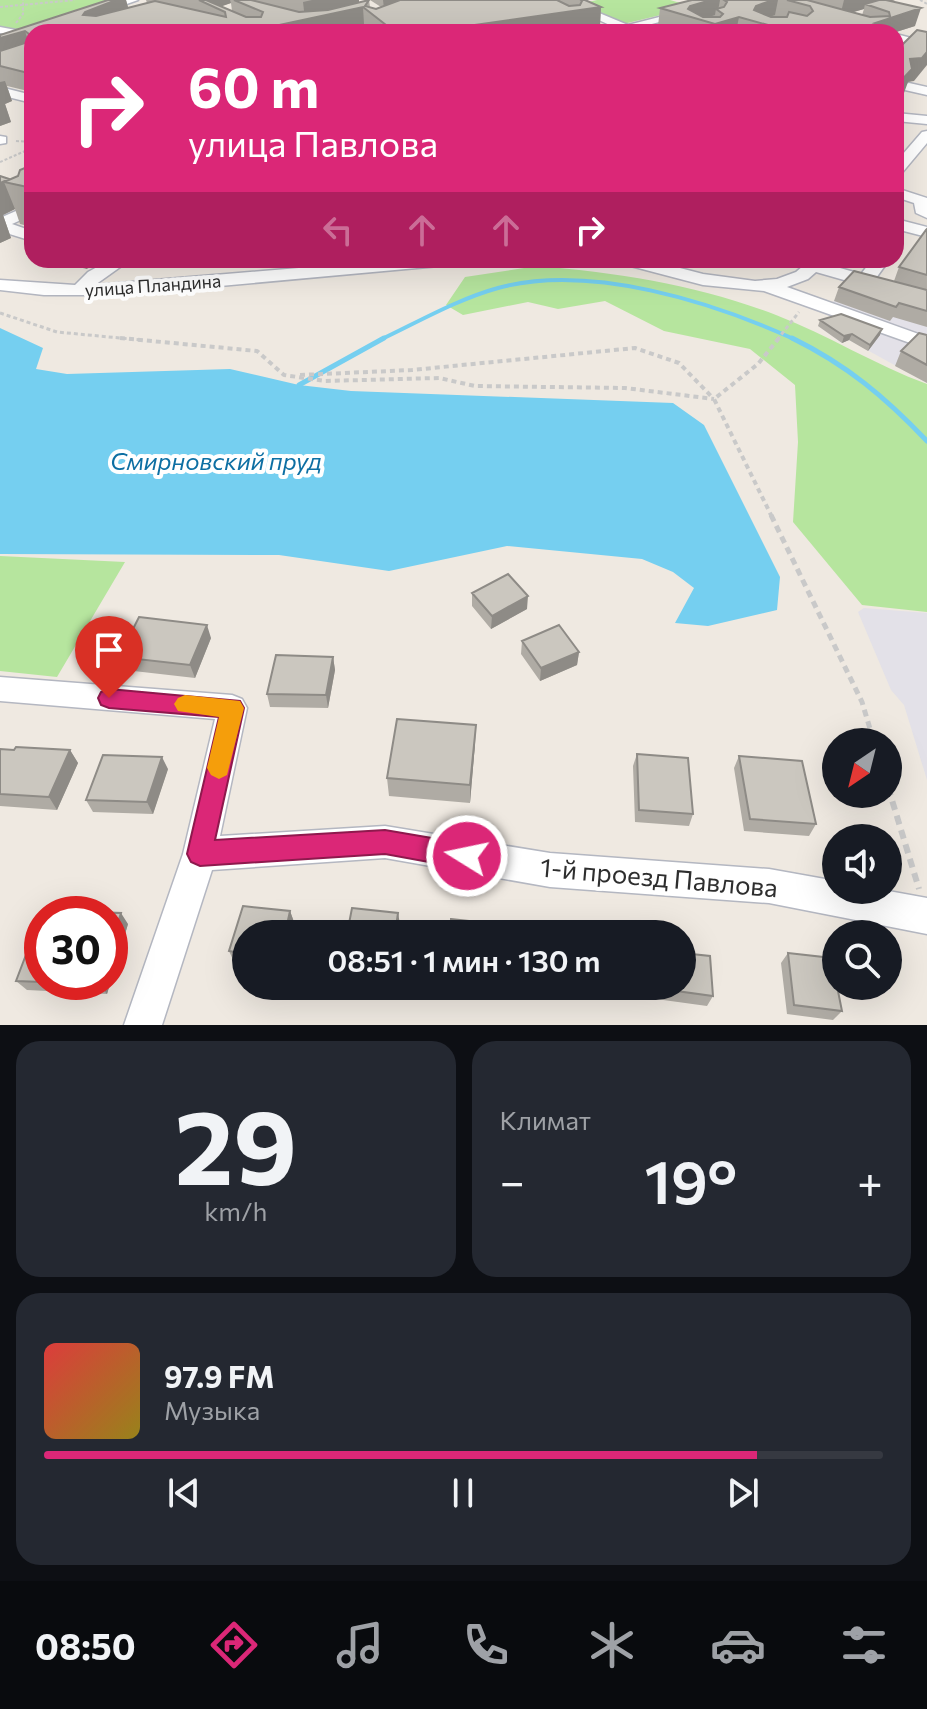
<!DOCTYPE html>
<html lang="ru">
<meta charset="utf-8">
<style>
body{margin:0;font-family:Commissioner,sans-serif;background:#242831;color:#f1f3f6;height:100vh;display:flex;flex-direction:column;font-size:30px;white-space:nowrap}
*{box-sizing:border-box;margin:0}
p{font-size:26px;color:#9ea1a6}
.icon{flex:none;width:44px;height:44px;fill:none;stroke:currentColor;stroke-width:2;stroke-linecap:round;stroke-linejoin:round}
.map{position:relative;height:1025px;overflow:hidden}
.panel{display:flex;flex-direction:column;gap:16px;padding:16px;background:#0d0f14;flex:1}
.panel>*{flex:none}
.hud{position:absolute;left:24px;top:24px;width:880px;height:244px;border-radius:24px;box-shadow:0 8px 32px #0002;background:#db2777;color:#fff;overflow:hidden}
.needle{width:52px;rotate:215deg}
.fabs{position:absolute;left:822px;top:728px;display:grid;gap:16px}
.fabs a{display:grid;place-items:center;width:80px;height:80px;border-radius:50%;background:#171b24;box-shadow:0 8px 32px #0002;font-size:40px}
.speed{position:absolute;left:24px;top:896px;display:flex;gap:16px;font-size:40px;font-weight:700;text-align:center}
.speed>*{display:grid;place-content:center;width:104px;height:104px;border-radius:50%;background:#171b24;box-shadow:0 8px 32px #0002;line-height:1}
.speed .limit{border:12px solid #d22;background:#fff;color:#111}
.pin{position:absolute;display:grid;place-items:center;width:68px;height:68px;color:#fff;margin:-82px -34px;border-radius:50% 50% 50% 0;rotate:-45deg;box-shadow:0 0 8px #0007}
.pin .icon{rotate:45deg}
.me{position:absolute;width:88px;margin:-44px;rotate:280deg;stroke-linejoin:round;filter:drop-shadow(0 0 6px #0008)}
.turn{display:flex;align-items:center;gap:28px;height:168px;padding:0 32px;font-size:36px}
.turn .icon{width:104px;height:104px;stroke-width:2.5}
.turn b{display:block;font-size:56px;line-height:68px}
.lanes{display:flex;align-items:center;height:76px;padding:0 32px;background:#0003;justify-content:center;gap:40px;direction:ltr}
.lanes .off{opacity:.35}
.big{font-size:60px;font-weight:600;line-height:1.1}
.panel .widget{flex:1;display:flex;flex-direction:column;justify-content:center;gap:12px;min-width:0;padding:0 28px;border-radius:24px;background:#242831}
.panel .dial{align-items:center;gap:0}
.dial b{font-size:104px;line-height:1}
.song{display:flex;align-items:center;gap:24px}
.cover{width:96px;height:96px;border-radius:12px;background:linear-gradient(135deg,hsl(0 70% 55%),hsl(50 70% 35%))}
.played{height:8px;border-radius:4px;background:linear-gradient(90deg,#db2777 85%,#363941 85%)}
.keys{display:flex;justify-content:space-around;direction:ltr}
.heat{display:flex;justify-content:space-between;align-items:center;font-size:44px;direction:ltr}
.panel .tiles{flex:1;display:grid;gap:16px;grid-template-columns:1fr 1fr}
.widget:last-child{grid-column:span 2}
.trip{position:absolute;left:232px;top:920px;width:464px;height:80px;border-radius:40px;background:#171b24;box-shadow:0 8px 32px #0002;font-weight:600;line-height:80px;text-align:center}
.tabs{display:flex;height:128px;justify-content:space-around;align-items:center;background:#090b0e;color:#9ea1a6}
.tabs .icon{width:56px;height:56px}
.tabs .selected{color:#db2777}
.tabs b{font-size:36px;color:#f1f3f6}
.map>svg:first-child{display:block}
.industrial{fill:#e3e1e8}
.green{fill:#b6e59e}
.water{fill:#75cff0}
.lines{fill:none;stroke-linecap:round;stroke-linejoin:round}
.stream-far1{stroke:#75cff0;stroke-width:4}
.stream{stroke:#75cff0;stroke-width:5}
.minor-casing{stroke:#b4b7c1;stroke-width:3}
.path-far4{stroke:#c9c9c9;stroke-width:2;stroke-dasharray:3 2;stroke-linecap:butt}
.path-far3{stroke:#c9c9c9;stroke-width:3;stroke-dasharray:4 3;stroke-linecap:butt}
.path-far2{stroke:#c9c9c9;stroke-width:4;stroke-dasharray:5 4;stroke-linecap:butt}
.path-far1{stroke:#c9c9c9;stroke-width:5;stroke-dasharray:7 5;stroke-linecap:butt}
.path{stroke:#c9c9c9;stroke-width:6;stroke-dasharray:9 6;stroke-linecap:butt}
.minor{fill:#fff;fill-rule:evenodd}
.wall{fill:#afaba4;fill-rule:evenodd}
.shaded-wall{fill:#8e8b86}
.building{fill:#cbc7bf;stroke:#8e8b86;stroke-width:2}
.route{fill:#db2777;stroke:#8e194d;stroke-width:2}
.slow{fill:#f59e0b}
.labels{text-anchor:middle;stroke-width:8;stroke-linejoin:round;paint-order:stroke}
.far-street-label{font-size:18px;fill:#2e2e2e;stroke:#fff}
.water-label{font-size:24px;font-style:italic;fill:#0d6fa3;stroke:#fff}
.near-street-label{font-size:26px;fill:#2e2e2e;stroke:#fff}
</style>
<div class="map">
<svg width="927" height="1025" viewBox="0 0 927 1025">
<rect width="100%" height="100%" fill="#efe9e1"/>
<path class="industrial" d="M851 283 927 318V383L849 340 842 343 818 326 838 321 830 305Z
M864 608 927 613V780L904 705 891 690 858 612Z"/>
<path class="green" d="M0 0H111L11 32 0 30Z
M597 0H670L694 7 619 25 575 5Z
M537 266C622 273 697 285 776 315 828 335 875 365 927 384V612L862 605 793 522 798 442 795 385 750 349 664 331 605 301 558 309 528 302 463 315 446 305 465 277Z
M0 556 125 562 57 677 0 671Z"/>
<path class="water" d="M0 328 43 348 36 369 67 374 230 369 299 385 351 391 673 403 704 425 780 577 777 610 708 626 675 623 694 588 673 572 642 559 507 546 389 571 279 555 0 554Z"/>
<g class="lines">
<path class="stream-far1" d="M380 340C418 322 458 299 498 288 590 263 713 302 796 340"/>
<path class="stream" d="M792 338C847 365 885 397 927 441
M299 385 384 338"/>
<defs>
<path id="minor" d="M124 0H138L47 32H32Z
M555 0H568L628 25 726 0H742L633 29 635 32H625Z
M0 27 32 33V37L0 33Z
M896 34 927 42V48L896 40Z
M909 83 927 87V95L905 90V84Z
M0 87 32 95V103L0 95Z
M896 113 927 116V124L896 121Z
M927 131V143L901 174 896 175V162L922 132Z
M0 136 6 137V143L0 144Z
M896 188 927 198V218L916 213 914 203 896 197Z
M32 204V215L12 224 32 231V241L0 231V218Z
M896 219 927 227V237L896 229Z
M110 260H130L95 285 394 260H458L450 265 121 295H44L0 290V280L75 285 88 272Z
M621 260H649L703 274 755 281 777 279 796 272 810 260H828L826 264 861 274 872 260H889L871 285 865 286 816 272 808 279 787 287 927 337V349L764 291 703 285 623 264Z
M0 677 232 695 242 699 247 708 220 836 385 826 550 853 769 869 836 881V890H883L927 898V934L769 903 550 887 385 858 212 870 162 1025H124L183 854 215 719 0 701Z"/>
</defs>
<use href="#minor" class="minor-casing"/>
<path class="path-far4" d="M920 0 927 4
M0 7 75 0
M16 23 23 14V0
M16 141 32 142
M0 162 32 148"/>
<path class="path-far3" d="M0 313 57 332 141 340
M777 340 799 312"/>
<path class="path-far2" d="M120 338 257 351 284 375 325 381 439 378 475 386 625 388 714 399
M300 375 412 370 635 348 679 363 712 397
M772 517 714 399 758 364 779 338"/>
<path class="path-far1" d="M771 515 862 702 874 742"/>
<path class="path" d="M888 787 919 889"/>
<use href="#minor" class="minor"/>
</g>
<path class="wall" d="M108 0H126L128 8 147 3 146 0H359V3L369 0 370 7 376 9 381 7 370 0H585L601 7 600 25 551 32H373L364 24 330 32H32V92L7 86 12 101 5 104 11 122 0 126V35ZM231 3 232 11 221 6Z
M687 0H895L891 1 915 26 896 32H679L658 26 660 8 690 1ZM864 9 862 15 853 12Z
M32 165V227L20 224 15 209 3 215 11 238 0 243V176L10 180 18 176Z
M927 229V327L893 317 890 321 834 301 839 287 926 290 894 281 899 267Z
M57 260H108L86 269Z
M210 260H245L233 268Z
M820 320 880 335 868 351 849 340 842 343 818 326Z
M927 335V383L895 366 901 351Z
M472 593 527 609 491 629 472 606Z
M211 638 195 678 125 670 119 657Z
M522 641 579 652 577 665 540 681 521 654Z
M333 657 335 670 328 708 270 707 267 694Z
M475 744 470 803 389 796 387 778Z
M0 749 70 750 78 763 57 810 0 806Z
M637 754 693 814 689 826 635 822 633 766Z
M739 756 816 824 809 836 744 831 734 768Z
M168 769 153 814 93 812 86 800Z
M243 906 290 911 294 922 291 934H246V963L234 962 229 951Z
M128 924 107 994 27 990 16 981Z
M788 953 842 1011 833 1020 787 1014 781 963Z
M626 986H682L713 996 707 1006 627 995Z"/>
<path class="shaded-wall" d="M116 0H126L130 14 90 29 83 15 85 12Z
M202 0H230L231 3 217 8Z
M312 0H359V8L305 19 303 2Z
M383 0H415L384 9Z
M701 0H720L718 11 716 9 715 15 700 20 688 9 690 6Z
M773 0H778L775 15 756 22 752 20 756 6Z
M844 0H895L872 7 865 4 864 9 840 16Z
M363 7 364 24 330 32H271L270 27Z
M601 7 600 25 551 32H425Z
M921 8 915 26 896 32H872L875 23Z
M739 17 736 32H713L715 24Z
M264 25 265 32H239Z
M25 31 31 49 0 59V38Z
M927 52V65L914 81 908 82 904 93 896 101V86L910 59Z
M5 81 12 101 5 104 11 122 0 126V82Z
M4 182 15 209 3 215 11 238 0 243V183Z
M83 260H108L86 269Z
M232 260H245L233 268Z
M882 329 880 335 868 351 870 345Z
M852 334 849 340 842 343 844 336Z
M528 596 527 609 491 629 492 616Z
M207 625 211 638 195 678 190 665Z
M579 652 577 665 540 681 541 668Z
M333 657 335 670 328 708 326 695Z
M476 725 475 744 470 803V785Z
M70 750 78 763 57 810 49 797Z
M162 757 168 769 153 814 147 802Z
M290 911 294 922 291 934H285Z
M121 913 128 924 107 994 99 984V982H110V947Z
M398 913 400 924 398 934H395Z"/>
<path class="building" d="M108 0H116L85 12 83 15 96 16 155 1 226 17 225 12 199 0H206L246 17H261L263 12 234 0H251L299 12 328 10 369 0 365 6 376 9 400 0H557L569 6 580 5 582 1 581 0H585L601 7 425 32H395L363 7 270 27 264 25 239 32H32V74L0 66V51L28 42 29 34 25 31 0 38V35Z
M692 0H711L690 6 688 9 703 17H720L723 14 716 9 724 7 727 2 724 0H773L756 6 754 10 771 17H787L789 12 807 16 813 11 810 6 787 0H807L870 17 890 16 889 12 865 4 879 0H886L921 8 875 23 891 27 875 32H793L739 17 715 24 660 8Z
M917 30 927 32V52L922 58 910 59 912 69 896 86V51Z
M32 165V188L4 182 18 176 20 170Z
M0 176 9 179 0 183Z
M927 229V275L899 267 926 230Z
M854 271 927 290V311L899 303 896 307 839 287Z
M841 314 882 329 870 345 852 334 844 336 820 320Z
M919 333 927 335V365L901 351Z
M508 574 528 596 492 616 472 593Z
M139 617 207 625 190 665 119 657Z
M559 625 579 652 541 668 522 641Z
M276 655 333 657 326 695 267 694Z
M397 719 476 725 470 785 387 778Z
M16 747 70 750 49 797 0 794V749L14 750Z
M637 754 688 758 693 814 639 810Z
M103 755 162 757 147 802 86 800Z
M739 756 802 761 816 824 750 819Z
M243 906 290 911 285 934H246V954L229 951Z
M352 908 398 913 395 934H347Z
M43 910 121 913 110 947V914H42V982L16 981Z
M451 919 543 929V934H451Z
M682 953 710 956 713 996 640 986H682Z
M788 953 832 958 836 986H837L842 1011 794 1005Z
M51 982H99V984Z"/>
<path class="route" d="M109 689 240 701 244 708 215 840 385 830 467 844 476 847 480 856 476 865 467 869 385 854 200 866 191 862 187 854 219 717 109 708 101 705 98 698 101 692Z"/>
<path class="slow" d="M185 695 240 701 244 708 227 775 219 779 211 775 207 768 219 717 178 711 174 704 178 698Z"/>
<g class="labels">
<g class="far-street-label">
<text transform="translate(153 286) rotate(-4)" y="6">улица Пландина</text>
</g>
<g class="water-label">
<text x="216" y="470">Смирновский пруд</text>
</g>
<g class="near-street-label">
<text transform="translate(659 878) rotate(5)" y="9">1-й проезд Павлова</text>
</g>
</g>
</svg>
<div class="fabs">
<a><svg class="needle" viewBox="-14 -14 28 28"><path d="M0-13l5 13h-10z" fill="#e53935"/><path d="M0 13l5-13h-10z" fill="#9ea1a6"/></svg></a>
<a><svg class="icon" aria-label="sound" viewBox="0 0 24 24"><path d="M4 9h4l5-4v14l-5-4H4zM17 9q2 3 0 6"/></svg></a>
<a><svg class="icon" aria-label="search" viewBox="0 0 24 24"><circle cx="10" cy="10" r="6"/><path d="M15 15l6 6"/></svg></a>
</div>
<div class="speed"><div class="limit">30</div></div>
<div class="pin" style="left:109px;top:698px;background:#d93025"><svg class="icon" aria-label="arrive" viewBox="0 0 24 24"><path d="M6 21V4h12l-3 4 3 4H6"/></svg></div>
<svg class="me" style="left:467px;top:856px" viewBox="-20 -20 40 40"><circle r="17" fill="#db2777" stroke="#fff" stroke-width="3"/><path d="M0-11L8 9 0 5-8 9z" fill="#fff"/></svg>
<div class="trip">08:51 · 1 мин · 130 m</div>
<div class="hud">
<div class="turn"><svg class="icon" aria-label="right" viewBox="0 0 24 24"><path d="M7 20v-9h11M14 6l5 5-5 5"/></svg><div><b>60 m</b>улица Павлова</div></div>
<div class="lanes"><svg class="icon off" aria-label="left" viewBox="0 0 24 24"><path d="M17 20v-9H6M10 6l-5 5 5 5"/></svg><svg class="icon off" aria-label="ahead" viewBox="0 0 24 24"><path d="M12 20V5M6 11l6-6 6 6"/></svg><svg class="icon off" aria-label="ahead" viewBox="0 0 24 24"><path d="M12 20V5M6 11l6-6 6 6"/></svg><svg class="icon" aria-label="right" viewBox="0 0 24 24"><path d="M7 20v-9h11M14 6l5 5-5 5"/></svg></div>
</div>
</div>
<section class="panel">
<div class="tiles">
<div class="widget dial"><b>29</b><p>km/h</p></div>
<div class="widget"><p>Климат</p>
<div class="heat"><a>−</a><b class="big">19°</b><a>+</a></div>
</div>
<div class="widget">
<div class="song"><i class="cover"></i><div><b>97.9 FM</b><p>Музыка</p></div></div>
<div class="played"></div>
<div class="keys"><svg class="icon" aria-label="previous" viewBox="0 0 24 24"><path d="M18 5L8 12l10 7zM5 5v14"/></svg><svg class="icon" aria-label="pause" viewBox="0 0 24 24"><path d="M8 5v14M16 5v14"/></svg><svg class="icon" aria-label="next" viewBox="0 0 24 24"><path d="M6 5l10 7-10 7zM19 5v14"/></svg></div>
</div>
</div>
</section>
<nav class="tabs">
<b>08:50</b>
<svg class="icon selected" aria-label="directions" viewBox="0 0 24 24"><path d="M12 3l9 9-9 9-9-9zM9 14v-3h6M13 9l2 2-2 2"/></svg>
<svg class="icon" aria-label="music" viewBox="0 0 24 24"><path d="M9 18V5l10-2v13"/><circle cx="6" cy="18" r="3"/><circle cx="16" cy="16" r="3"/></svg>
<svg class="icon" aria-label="phone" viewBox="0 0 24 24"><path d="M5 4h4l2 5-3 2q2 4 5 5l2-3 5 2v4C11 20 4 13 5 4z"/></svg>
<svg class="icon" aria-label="climate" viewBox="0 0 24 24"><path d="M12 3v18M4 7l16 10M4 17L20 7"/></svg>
<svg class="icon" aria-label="car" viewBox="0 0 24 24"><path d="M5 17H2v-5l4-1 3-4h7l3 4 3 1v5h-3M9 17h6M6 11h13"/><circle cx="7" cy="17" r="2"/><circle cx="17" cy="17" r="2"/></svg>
<svg class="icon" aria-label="filters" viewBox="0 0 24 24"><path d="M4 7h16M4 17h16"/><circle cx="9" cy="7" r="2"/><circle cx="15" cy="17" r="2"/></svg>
</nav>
